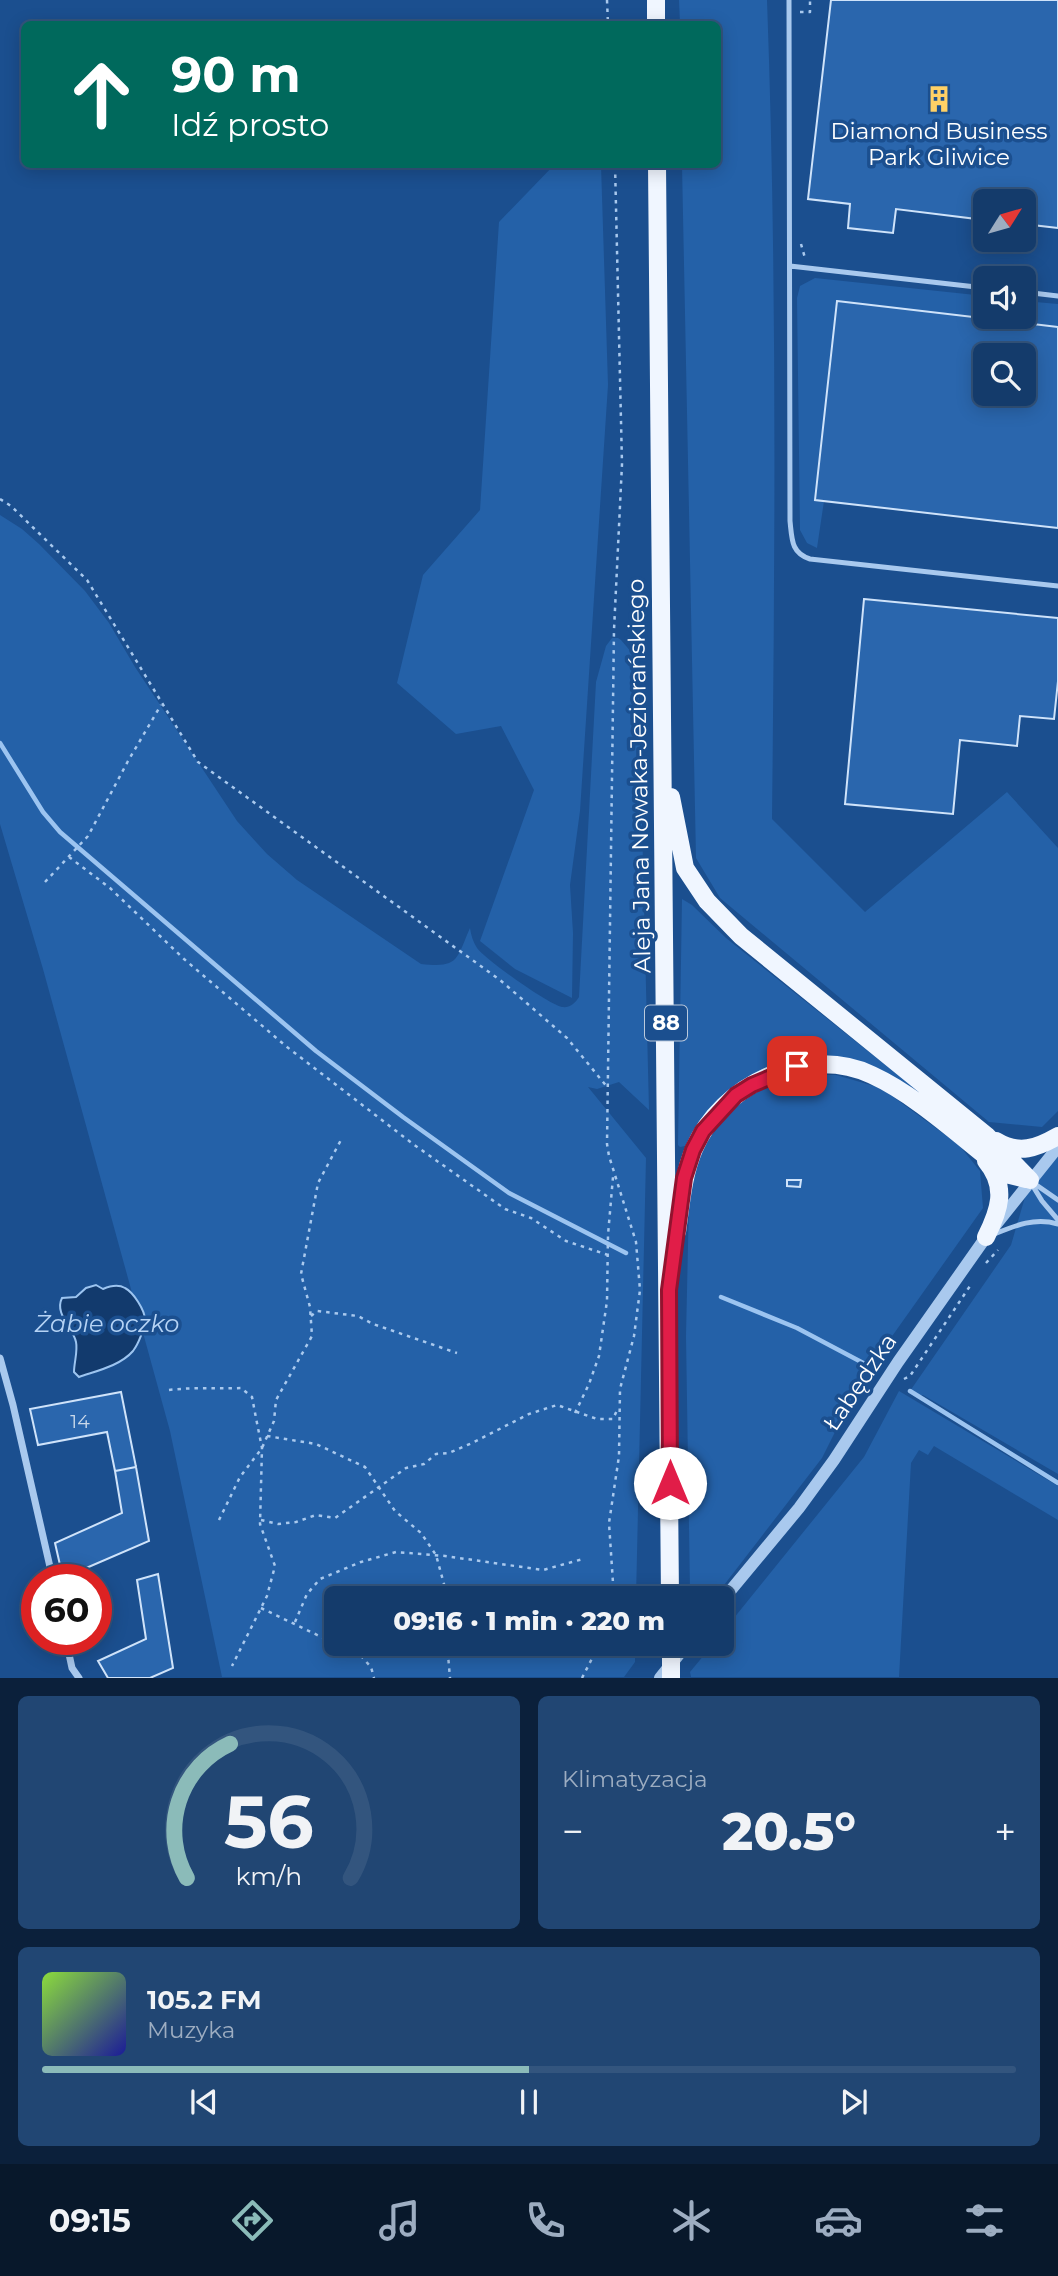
<!DOCTYPE html>
<html lang="pl">
<meta charset="utf-8">
<style>
body{margin:0;font-family:Montserrat,sans-serif;background:#214673;color:#f1f3f6;height:100vh;display:flex;flex-direction:column;font-size:26px;white-space:nowrap}
*{box-sizing:border-box;margin:0}
p{font-size:23px;color:#9dadc1}
.icon{flex:none;width:38px;height:38px;fill:none;stroke:currentColor;stroke-width:2;stroke-linecap:round;stroke-linejoin:round}
.map{position:relative;height:1678px;overflow:hidden}
.side{display:flex;flex-direction:column;gap:18px;padding:18px;background:#0b203b;flex:1}
.side>*{flex:none}
.top-card{position:absolute;left:21px;top:21px;width:700px;height:147px;border-radius:10px;box-shadow:0 4px 18px #0003,0 0 0 2px #33557e;background:#00695c;color:#fff;overflow:hidden}
.needle{width:46px;rotate:53deg}
.buttons{position:absolute;left:973px;top:189px;display:grid;gap:14px}
.buttons a{display:grid;place-items:center;width:63px;height:63px;border-radius:10px;background:#143b6b;box-shadow:0 4px 18px #0003,0 0 0 2px #33557e;font-size:35px}
.speed{position:absolute;left:21px;top:1564px;display:flex;gap:14px;font-size:35px;font-weight:700;text-align:center}
.speed>*{display:grid;place-content:center;width:91px;height:91px;border-radius:50%;background:#143b6b;box-shadow:0 4px 18px #0003,0 0 0 2px #33557e;line-height:1}
.speed .limit{border:10px solid #d22;background:#fff;color:#111}
.pin{position:absolute;display:grid;place-items:center;width:60px;height:60px;color:#fff;margin:-30px;border-radius:14px;box-shadow:0 4px 10px #0006}
.me{position:absolute;width:77px;margin:-38px;rotate:0deg;stroke-linejoin:round;filter:drop-shadow(0 0 5px #0008)}
.turn{display:flex;align-items:center;gap:24px;height:147px;padding:0 35px;font-size:32px}
.turn .icon{width:91px;height:91px;stroke-width:2.5}
.turn b{display:block;font-size:49px;line-height:60px}
.big{font-size:52px;font-weight:800;line-height:1.1}
.side .widget{flex:1;display:flex;flex-direction:column;justify-content:center;gap:10px;min-width:0;padding:0 24px;border-radius:10px;background:#214673}
.side .dial{align-items:center;gap:0}
.dial svg{height:182px;overflow:visible;fill:none;stroke:#33557e;stroke-width:7;stroke-linecap:round;text-anchor:middle}
.dial text{fill:#f1f3f6;stroke:none}
.song{display:flex;align-items:center;gap:21px}
.cover{width:84px;height:84px;border-radius:10px;background:linear-gradient(135deg,hsl(90 70% 55%),hsl(240 70% 35%))}
.played{height:7px;border-radius:4px;background:linear-gradient(90deg,#8bbbb9 50%,#33557e 50%)}
.keys{display:flex;justify-content:space-around;direction:ltr}
.heat{display:flex;justify-content:space-between;align-items:center;font-size:38px;direction:ltr}
.side .tiles{flex:1;display:grid;gap:18px;grid-template-columns:1fr 1fr}
.widget:last-child{grid-column:span 2}
.trip{position:absolute;left:324px;top:1586px;width:410px;height:70px;border-radius:10px;background:#143b6b;box-shadow:0 4px 18px #0003,0 0 0 2px #33557e;font-weight:800;line-height:70px;text-align:center}
.dock{display:flex;height:112px;justify-content:space-around;align-items:center;background:#08182b;color:#9dadc1}
.dock .icon{width:49px;height:49px}
.dock .selected{color:#8bbbb9}
.dock b{font-size:32px;color:#f1f3f6}
.map>svg:first-child{display:block}
.green{fill:#2461a8}
.water{fill:#123a6d;stroke:#9cc4f0;stroke-width:2}
.lines{fill:none;stroke-linecap:round;stroke-linejoin:round}
.stream{stroke:#9cc4f0;stroke-width:4.5}
.building{fill:#2a66ad;stroke:#cfe3fa;stroke-width:2;fill-rule:evenodd}
.path{stroke:#a9c9ee;stroke-width:2.5;stroke-dasharray:3.5 5;stroke-linecap:butt}
.service{stroke:#a9c9ee;stroke-width:5}
.minor{stroke:#a9c9ee;stroke-width:7}
.tertiary{stroke:#a9c9ee;stroke-width:12}
.primary{stroke:#f0f6ff;stroke-width:18}
.primary-bridge{stroke:#f0f6ff;stroke-width:18}
.route-casing{stroke:#92132f;stroke-width:18}
.route{stroke:#e11d48;stroke-width:12}
.labels{text-anchor:middle;stroke-width:7;stroke-linejoin:round;paint-order:stroke}
.number-label{font-size:19px;fill:#cad9ea}
.shield{fill:#1b4f8f;stroke:#bbcadd;stroke-width:2}
.shield-label{font-size:21px;font-weight:bold;fill:#fff}
.poi-label{font-size:23px;fill:#fff;stroke:#1b4f8f}
.street-label{font-size:23px;fill:#fff;stroke:#1b4f8f}
.water-label{font-size:24px;font-style:italic;fill:#b5d3f5;stroke:#1b4f8f}
</style>
<div class="map">
<svg width="1058" height="1678" viewBox="0 0 1058 1678">
<rect width="100%" height="100%" fill="#1b4f8f"/>
<path class="green" d="M679 0H767C777 273 775 546 772 819L865 912 1007 792 1058 848V1111L1042 1127 989 1122 720 898 696 858 682 165 718 164V24H680Z
M555 164 601 165 608 385 580 811 570 885 573 933 572 998 515 969 480 941 534 790 501 726 456 734 397 683 423 575 480 510 499 222Z
M815 278 985 296V317H1024V301L1058 304V327L837 302 815 499 824 501 817 548 807 543 800 530 797 298 800 286Z
M0 515 22 529 39 544 85 591 109 623 135 667 237 821 267 854 297 880 421 964C459 968 456 960 470 928 471 935 473 942 477 948 486 960 548 1004 562 1007 571 1008 575 1003 579 997L596 682 606 646 612 638H618L621 640 638 660 649 1110 619 1082 597 1089 588 1087 646 1158 636 1598H336V1643H635V1662L624 1677H222L170 1431 43 969 0 824Z
M682 899 692 905 726 938 1002 1158 914 1093 805 1059 697 1126 685 1146 680 1147 678 1145Z
M805 1075H836L874 1086 888 1093 959 1145 980 1171 983 1208 861 1380 822 1458 714 1598H697L690 1591 686 1336 689 1200 701 1150 727 1115 748 1097 770 1085Z
M1058 1147V1474L923 1395 919 1396 910 1391 1011 1245 1030 1180Z
M899 1391 1058 1486V1520L934 1446 928 1455 919 1450 911 1463 899 1677H691L690 1672 714 1643H721V1634L864 1457Z"/>
<path class="water" d="M96 1285 103 1289C110 1286 118 1284 125 1288 133 1292 145 1310 145 1320 144 1329 139 1343 133 1351 120 1366 96 1371 79 1377L74 1372C74 1363 78 1351 76 1342 73 1327 54 1314 62 1298L76 1297 86 1288Z"/>
<g class="lines">
<path class="stream" d="M0 743 43 812 60 832 316 1051 403 1117 509 1193 626 1253
M721 1297 797 1328 867 1365
M910 1391 1058 1483"/>
</g>
<path class="building" d="M831 0H1058V228L1024 224V201H985V220L896 209 893 233 848 228 850 204 808 199Z
M837 301 1058 327V528L815 500ZM985 355H1024V394H985Z
M864 599 1058 618V681L1054 719 1020 716 1017 746 960 740 953 814 845 804Z
M787 1180H801L800 1187 787 1186Z
M121 1392 136 1467 115 1471 107 1432 38 1445 30 1409Z
M136 1467 149 1541 63 1578 55 1543 122 1513 115 1471Z
M158 1574 173 1668 150 1678H108L98 1661 146 1639 137 1580Z"/>
<g class="lines">
<path class="path" d="M607 0 608 24
M800 12H810V0
M801 244 805 258
M0 499 11 506 87 580 198 762 500 980 567 1038 608 1088
M69 857 110 888 184 959 287 1047 413 1144 505 1209 531 1218 566 1241 608 1255
M45 882 88 836 128 761 161 705
M986 1263 998 1250
M311 1316 317 1311 358 1316 373 1324 457 1353
M904 1379 910 1376 972 1283
M169 1390C193 1387 217 1389 241 1388L252 1397 256 1418 262 1448 260 1524 275 1566 267 1596 232 1666
M575 1413 589 1384 599 1356 607 1301 608 1235 613 1177
M267 1436 316 1444 365 1467 395 1511 421 1533 436 1555 444 1584V1598
M219 1520 240 1477 262 1448 274 1421 276 1400 312 1336 310 1307 301 1274 318 1183 342 1138
M261 1520 278 1524 296 1522 316 1515 335 1518 406 1468 424 1464 436 1454 449 1453 472 1443 529 1414 557 1405 597 1419H613L618 1408
M614 1598 609 1523 619 1456 620 1389 634 1336 640 1290 636 1242 609 1156 607 1144 614 630 622 464 615 164
M261 1608 361 1656 371 1667 374 1678
M295 1622 307 1594 320 1579 361 1562 396 1552 445 1556 543 1570 583 1559
M447 1643 450 1678
M582 1678 600 1643"/>
<path class="service" d="M789 0 790 521C792 539 791 553 810 559L1058 586
M790 266 985 288
M1024 292 1058 296
M1032 1182 1058 1200
M1031 1183 1042 1201 1058 1220
M992 1235C1014 1226 1034 1217 1058 1224"/>
<path class="minor" d="M0 1358 13 1405 53 1580
M66 1640 72 1668 79 1678"/>
<path class="tertiary" d="M721 1602 799 1508 834 1460 898 1362 986 1237 1058 1147
M660 1678 688 1643"/>
<path class="primary" d="M656 0V24
M657 164 670 1598
M671 797 685 868 707 901 741 936 987 1136 1030 1180
M996 1141C1019 1155 1037 1148 1058 1136
M677 1232C681 1204 683 1175 694 1149 721 1084 807 1044 872 1075 920 1097 967 1143 1010 1175L1026 1179
M986 1237C999 1211 1008 1187 986 1161"/>
<path class="primary-bridge" d="M671 1643V1678"/>
</g>
<g class="lines">
<defs>
<path id="route" d="M670 1483 669 1290 684 1178 693 1150 703 1131 736 1095 752 1085 797 1066"/>
</defs>
<use href="#route" class="route-casing"/>
<use href="#route" class="route"/>
</g>
<defs>
<symbol id="building-bare" viewBox="-9 -9 18 18"><path d="M-4-6H4V6H1V3H-1V6H-4ZM-2.5-4.3h1.7v1.8h-1.7ZM.8-4.3h1.7v1.8H.8ZM-2.5-1h1.7V.8h-1.7ZM.8-1h1.7V.8H.8Z" fill="#ffd166" stroke="#1b4f8f" stroke-width="2.5" paint-order="stroke"/></symbol>
</defs>
<g fill-rule="evenodd">
<use href="#building-bare" x="920" y="80" width="38" height="38"/>
</g>
<g class="labels">
<g class="number-label">
<text x="80" y="1428">14</text>
</g>
<rect class="shield" x="645" y="1005.5" width="42" height="35" rx="5"/>
<g class="shield-label">
<text x="666" y="1030">88</text>
</g>
<g class="poi-label">
<text x="939" y="139">Diamond Business<tspan x="939" dy="26">Park Gliwice</tspan></text>
</g>
<g class="street-label">
<text transform="translate(639 776) rotate(-91)" y="8">Aleja Jana Nowaka-Jeziorańskiego</text>
<text transform="translate(860 1382) rotate(-56)" y="8">Łabędzka</text>
</g>
<g class="water-label">
<text x="107" y="1332">Żabie oczko</text>
</g>
</g>
</svg>
<div class="buttons">
<a><svg class="needle" viewBox="-14 -14 28 28"><path d="M0-13l5 13h-10z" fill="#e53935"/><path d="M0 13l5-13h-10z" fill="#9dadc1"/></svg></a>
<a><svg class="icon" aria-label="sound" viewBox="0 0 24 24"><path d="M4 9h4l5-4v14l-5-4H4zM17 9q2 3 0 6"/></svg></a>
<a><svg class="icon" aria-label="search" viewBox="0 0 24 24"><circle cx="10" cy="10" r="6"/><path d="M15 15l6 6"/></svg></a>
</div>
<div class="speed"><div class="limit">60</div></div>
<div class="pin" style="left:797px;top:1066px;background:#d93025"><svg class="icon" aria-label="arrive" viewBox="0 0 24 24"><path d="M6 21V4h12l-3 4 3 4H6"/></svg></div>
<svg class="me" style="left:670px;top:1483px" viewBox="-20 -20 40 40"><circle r="19" fill="#fff"/><path d="M0-13L10 11 0 6-10 11z" fill="#e11d48"/></svg>
<div class="trip">09:16 · 1 min · 220 m</div>
<div class="top-card">
<div class="turn"><svg class="icon" aria-label="ahead" viewBox="0 0 24 24"><path d="M12 20V5M6 11l6-6 6 6"/></svg><div><b>90 m</b>Idź prosto</div></div>
</div>
</div>
<section class="side">
<div class="tiles">
<div class="widget dial"><svg viewBox="0 0 100 80">
<path d="M14 69A42 42 0 1 1 86 69"/>
<path d="M14 69A42 42 0 0 1 33 10" stroke="#8bbbb9"/>
<text x="50" y="56" font-size="32" font-weight="700">56</text>
<text x="50" y="72" font-size="11">km/h</text>
</svg></div>
<div class="widget"><p>Klimatyzacja</p>
<div class="heat"><a>−</a><b class="big">20.5°</b><a>+</a></div>
</div>
<div class="widget">
<div class="song"><i class="cover"></i><div><b>105.2 FM</b><p>Muzyka</p></div></div>
<div class="played"></div>
<div class="keys"><svg class="icon" aria-label="previous" viewBox="0 0 24 24"><path d="M18 5L8 12l10 7zM5 5v14"/></svg><svg class="icon" aria-label="pause" viewBox="0 0 24 24"><path d="M8 5v14M16 5v14"/></svg><svg class="icon" aria-label="next" viewBox="0 0 24 24"><path d="M6 5l10 7-10 7zM19 5v14"/></svg></div>
</div>
</div>
</section>
<nav class="dock">
<b>09:15</b>
<svg class="icon selected" aria-label="directions" viewBox="0 0 24 24"><path d="M12 3l9 9-9 9-9-9zM9 14v-3h6M13 9l2 2-2 2"/></svg>
<svg class="icon" aria-label="music" viewBox="0 0 24 24"><path d="M9 18V5l10-2v13"/><circle cx="6" cy="18" r="3"/><circle cx="16" cy="16" r="3"/></svg>
<svg class="icon" aria-label="phone" viewBox="0 0 24 24"><path d="M5 4h4l2 5-3 2q2 4 5 5l2-3 5 2v4C11 20 4 13 5 4z"/></svg>
<svg class="icon" aria-label="climate" viewBox="0 0 24 24"><path d="M12 3v18M4 7l16 10M4 17L20 7"/></svg>
<svg class="icon" aria-label="car" viewBox="0 0 24 24"><path d="M5 17H2v-5l4-1 3-4h7l3 4 3 1v5h-3M9 17h6M6 11h13"/><circle cx="7" cy="17" r="2"/><circle cx="17" cy="17" r="2"/></svg>
<svg class="icon" aria-label="filters" viewBox="0 0 24 24"><path d="M4 7h16M4 17h16"/><circle cx="9" cy="7" r="2"/><circle cx="15" cy="17" r="2"/></svg>
</nav>
